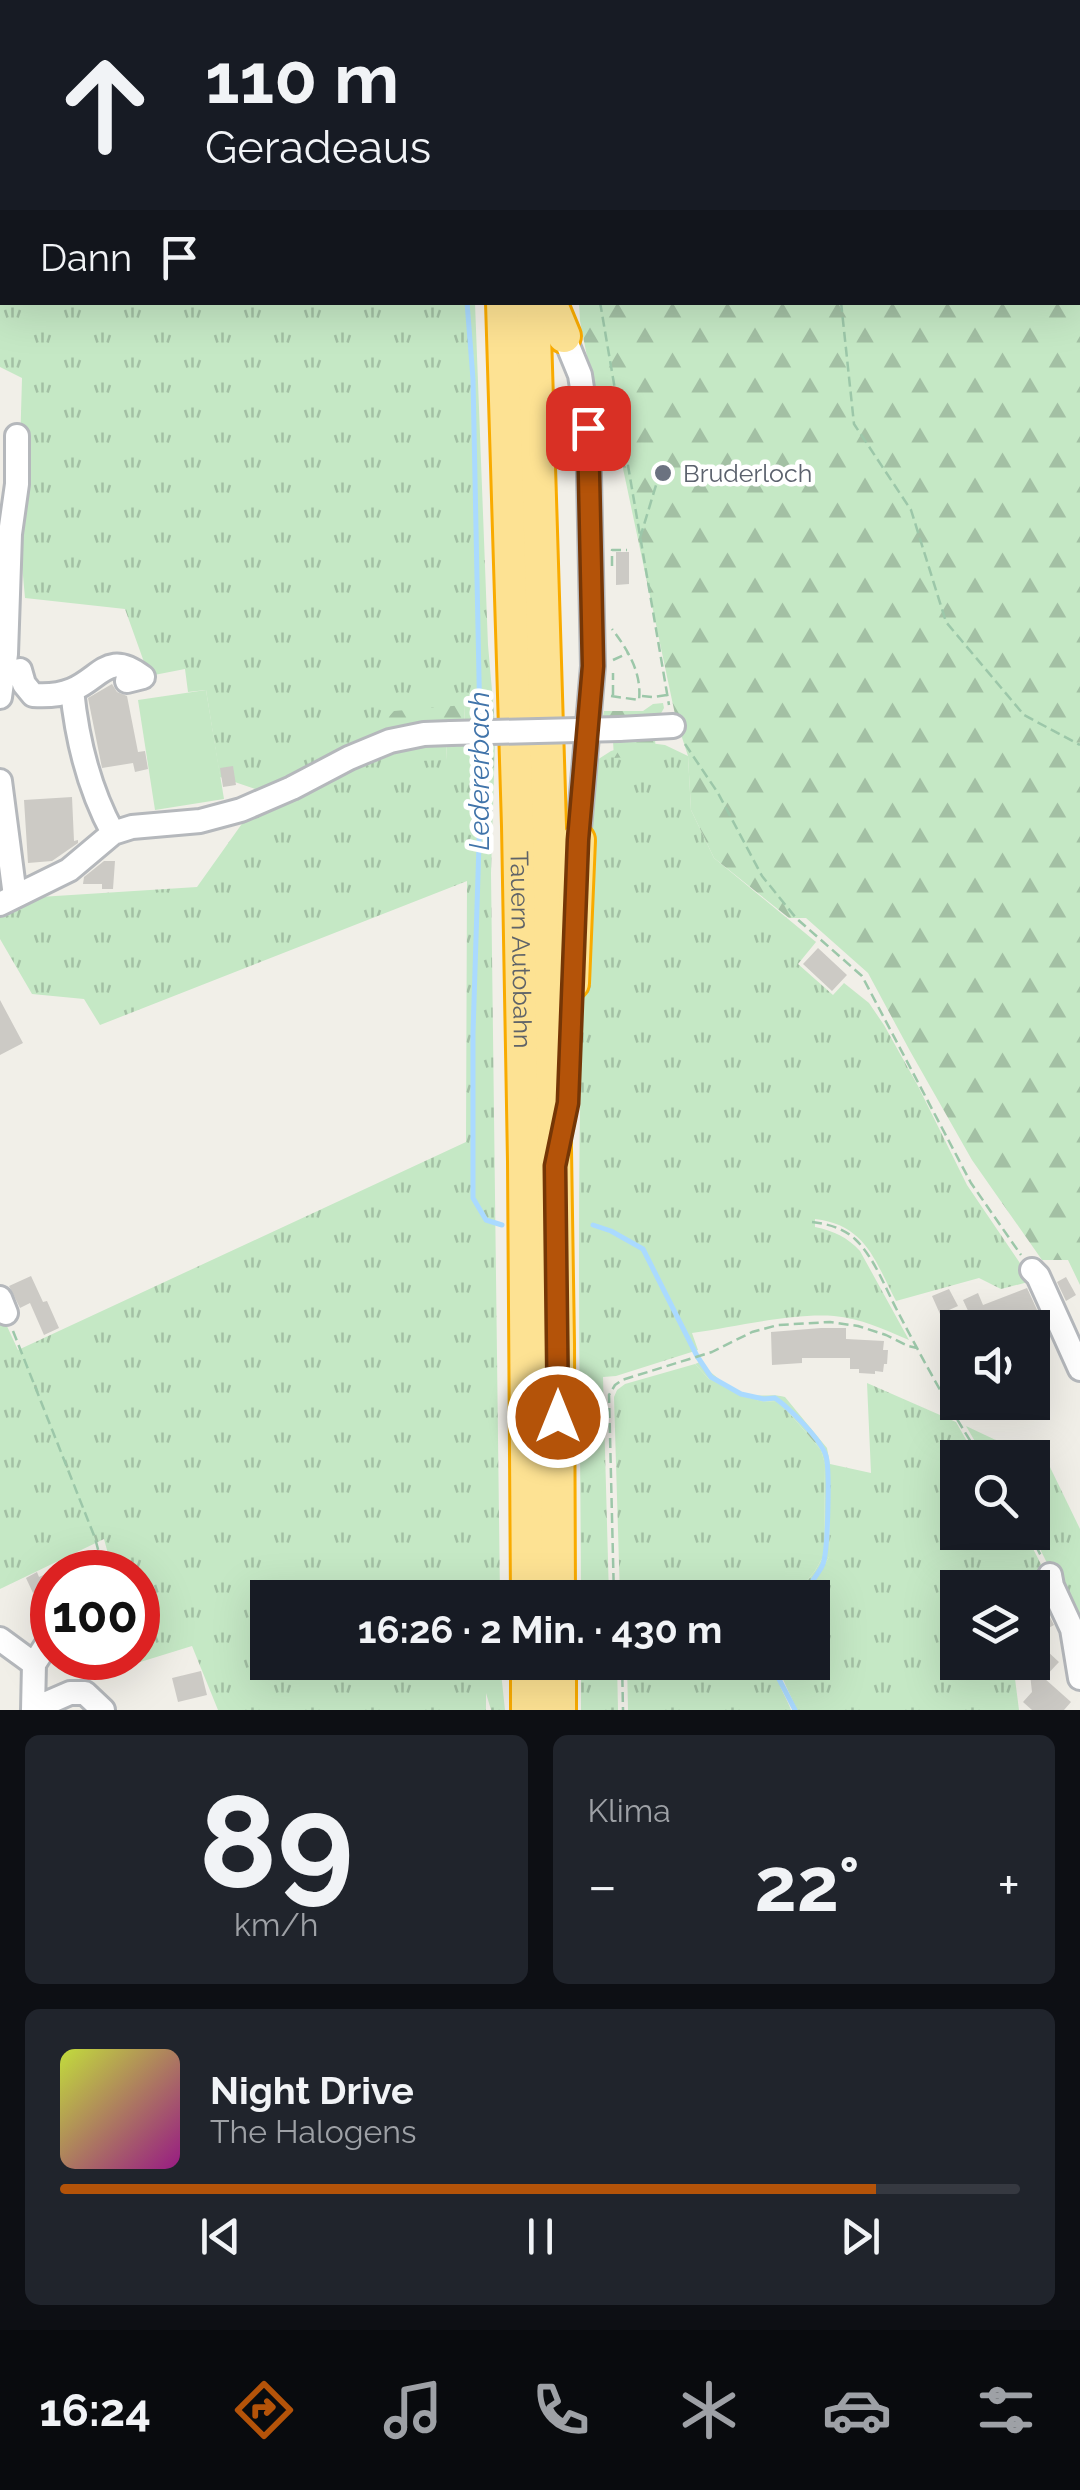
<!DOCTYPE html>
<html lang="de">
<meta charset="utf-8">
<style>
body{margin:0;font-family:Raleway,sans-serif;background:#20242c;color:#f1f3f6;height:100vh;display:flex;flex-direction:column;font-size:38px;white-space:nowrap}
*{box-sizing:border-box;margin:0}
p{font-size:32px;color:#9ea1a6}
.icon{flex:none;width:55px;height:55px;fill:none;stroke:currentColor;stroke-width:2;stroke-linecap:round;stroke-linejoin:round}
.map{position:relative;height:1710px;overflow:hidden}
.side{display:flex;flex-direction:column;gap:25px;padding:25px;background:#0d0f14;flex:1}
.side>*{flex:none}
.banner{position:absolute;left:0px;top:0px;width:1080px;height:305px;box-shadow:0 10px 40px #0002;background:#171b24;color:#f1f3f6;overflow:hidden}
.fabs{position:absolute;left:940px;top:1310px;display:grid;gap:20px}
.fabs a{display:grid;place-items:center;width:110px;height:110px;border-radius:0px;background:#171b24;box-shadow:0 10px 40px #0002;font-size:50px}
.speed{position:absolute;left:30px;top:1550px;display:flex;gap:20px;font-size:50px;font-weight:700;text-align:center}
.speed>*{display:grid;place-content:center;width:130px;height:130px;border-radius:50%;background:#171b24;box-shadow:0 10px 40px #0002;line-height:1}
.speed .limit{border:15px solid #d22;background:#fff;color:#111}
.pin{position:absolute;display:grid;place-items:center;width:85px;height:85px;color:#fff;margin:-42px;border-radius:20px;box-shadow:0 5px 15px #0006}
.me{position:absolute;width:110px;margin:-55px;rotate:0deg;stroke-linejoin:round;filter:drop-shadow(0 0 8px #0008)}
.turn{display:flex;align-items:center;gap:35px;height:210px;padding:0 40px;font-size:45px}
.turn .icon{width:130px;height:130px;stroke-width:2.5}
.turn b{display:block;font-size:70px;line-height:85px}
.then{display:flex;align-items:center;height:95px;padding:0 40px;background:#0003;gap:20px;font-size:38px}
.big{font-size:75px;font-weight:700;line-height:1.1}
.side .card{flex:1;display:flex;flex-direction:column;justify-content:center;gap:15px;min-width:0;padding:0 35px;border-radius:15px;background:#20242c}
.side .dial{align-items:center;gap:0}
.dial b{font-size:130px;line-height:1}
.song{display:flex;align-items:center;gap:30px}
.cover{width:120px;height:120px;border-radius:15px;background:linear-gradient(135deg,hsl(70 70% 55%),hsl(310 70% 35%))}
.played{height:10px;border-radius:5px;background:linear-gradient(90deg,#b45309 85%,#363941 85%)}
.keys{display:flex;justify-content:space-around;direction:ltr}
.heat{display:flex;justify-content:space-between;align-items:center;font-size:55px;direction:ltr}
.side .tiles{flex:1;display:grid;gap:25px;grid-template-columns:1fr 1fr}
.card:last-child{grid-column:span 2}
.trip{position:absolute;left:250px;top:1580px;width:580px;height:100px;border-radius:0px;background:#171b24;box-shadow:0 10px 40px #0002;font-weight:700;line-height:100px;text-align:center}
.tab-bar{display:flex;height:160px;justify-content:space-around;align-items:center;background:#090b0e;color:#9ea1a6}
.tab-bar .icon{width:70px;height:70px}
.tab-bar .selected{color:#b45309}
.tab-bar b{font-size:45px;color:#f1f3f6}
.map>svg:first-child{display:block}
.grass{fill:url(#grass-tufts)}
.forest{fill:url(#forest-firs)}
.pitch{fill:#c5e8c5}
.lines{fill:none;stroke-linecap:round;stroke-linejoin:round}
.stream{stroke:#aadaff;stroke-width:5}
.building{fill:#cccac5}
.minor-casing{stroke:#b5b8bc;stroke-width:28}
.highway-casing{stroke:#f9ab00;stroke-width:38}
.path{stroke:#9cc7a9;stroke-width:2.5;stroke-dasharray:10 5;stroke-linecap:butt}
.minor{stroke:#fff;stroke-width:22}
.highway{stroke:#fde293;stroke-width:32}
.minor-bridge-casing{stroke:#b5b8bc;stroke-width:28;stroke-linecap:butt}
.minor-bridge{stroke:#fff;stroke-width:22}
.route-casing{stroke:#753606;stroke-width:25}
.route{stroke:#b45309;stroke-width:18}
.worship-dot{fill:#6b7280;stroke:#fff;stroke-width:4}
.labels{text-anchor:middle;stroke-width:9;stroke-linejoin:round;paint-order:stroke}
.worship-label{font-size:25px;fill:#5b616d;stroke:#fff;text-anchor:start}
.street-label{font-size:25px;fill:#5f6368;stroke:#fff}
.water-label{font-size:28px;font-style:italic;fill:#4174aa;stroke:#fff}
</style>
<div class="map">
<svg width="1080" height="1710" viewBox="0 0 1080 1710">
<defs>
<pattern id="grass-tufts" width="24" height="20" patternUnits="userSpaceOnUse" patternTransform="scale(2.5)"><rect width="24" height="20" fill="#c5e8c5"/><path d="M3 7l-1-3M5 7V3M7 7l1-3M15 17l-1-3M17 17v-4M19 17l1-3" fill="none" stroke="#a3c0a4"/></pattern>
<pattern id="forest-firs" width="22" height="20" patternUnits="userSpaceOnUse" patternTransform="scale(2.5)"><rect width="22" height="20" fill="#c5e8c5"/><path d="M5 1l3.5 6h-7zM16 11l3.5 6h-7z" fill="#a3c0a4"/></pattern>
</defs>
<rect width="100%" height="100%" fill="#f1efe8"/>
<path class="grass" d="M0 0H455V2H2V302L475 303 488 645 495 725H465L464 705 377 739 267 793 220 777 206 690 188 692 185 669 149 676 125 609 25 598 18 520 22 378 0 367Z
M446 741 495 742 491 873 500 1597 268 1598V1662L500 1663 505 1710H491L486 1693V1710H218L192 1646 137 1663 138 1572H113L104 1539 0 1589V1311L18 1350 466 1142 467 881 100 1025 84 999 32 994 0 939V911L24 898 197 887 251 811 342 769 415 742 447 760Z
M641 742 665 745 688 756 691 810 714 858 816 942 798 964 833 995 844 983 869 1003 884 1025 918 1086 967 1185 1032 1281 1001 1289 979 1278 896 1301C875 1261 866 1225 815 1219V1227C834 1231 847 1237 860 1251L909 1340C885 1330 860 1318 834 1316 791 1313 735 1327 692 1333L698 1350 616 1376 603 1377 609 1597 581 1598C580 1318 572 1039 597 760L611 751Z
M695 1364 709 1379 759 1401 777 1402 785 1408 821 1450 825 1464 824 1555 815 1571 804 1584 801 1597H620L614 1397 617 1390 625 1384Z
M867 1383 956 1422 976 1457 958 1458V1532L1025 1533 1047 1576 1044 1582 1030 1587 958 1588V1662L1013 1663 1019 1710H797L780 1673 790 1663 812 1662V1598L807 1597 809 1590 829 1557 830 1464 871 1473Z
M966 1426 1032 1457V1458L984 1457Z
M1032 1458 1049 1465 1080 1529V1639L1059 1587 1032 1533Z
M581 1663H617L618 1710H581Z
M627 1663H781C772 1680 785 1693 791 1710H628Z"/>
<path class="forest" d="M558 0H1080V1285L1068 1260H1042L972 1160 910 1051 868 973 806 918H789L714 858 691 810 688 756 676 719 614 426 596 402 580 321 579 303 1078 302V2H558Z
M663 703 664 708 659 717 602 721 604 711H643L653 704Z
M464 705 465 725 377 739 373 734 394 711Z
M655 738 656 755 614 758 613 741Z
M446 741 447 760 416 761 415 742Z
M700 1362C713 1375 732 1392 750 1395 762 1397 773 1393 785 1397L827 1448 830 1464 829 1557 809 1590 807 1597H801L804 1584 815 1571 824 1555 825 1465 821 1450 785 1408 777 1402 759 1401 741 1396 709 1379 695 1364Z"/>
<path class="pitch" d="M206 690 224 799 155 810 138 700Z"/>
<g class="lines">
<path class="stream" d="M442 0 443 2
M467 302 473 379 480 727
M480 738 481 781 473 1033V1198L486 1220 502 1225
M593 1225 611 1231 643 1249 697 1356 711 1377 741 1394 764 1399 775 1398C789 1408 821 1439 826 1456 830 1470 828 1551 823 1564 818 1576 807 1584 805 1598
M787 1662 782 1668 779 1679 795 1710"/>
</g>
<path class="building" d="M616 552H629V584L616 585Z
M112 684 117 692 127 696 138 752 145 751 148 769 135 772 133 763 102 768 88 698Z
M233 766 236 785 223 787 220 768Z
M72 797 74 841 78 840V843L52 861 28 863 24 800Z
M104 861H115L113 889H102V884H83L84 877Z
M818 948 847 975 832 991 803 964Z
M0 1000 23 1043 0 1055Z
M31 1276 43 1302 47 1301 59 1328 44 1335 30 1303 20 1308 9 1286Z
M1066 1277 1076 1295 1066 1301 1057 1282Z
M1027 1288 1048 1334 1032 1341V1328H976L963 1300 978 1293 983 1305Z
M949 1289 958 1306 940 1314 932 1296Z
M821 1328H846V1339L884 1341 883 1350H888L887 1364H884L883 1372 875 1371V1374L859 1373V1369H850V1358H802V1363L772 1365 771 1332Z
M52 1571V1609L43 1588 33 1593 26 1578 37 1572 39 1577Z
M1032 1584 1054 1625 1032 1637Z
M1046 1650 1059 1662 1044 1678 1071 1702 1064 1710H1032L1023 1702 1032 1692 1029 1665 1031 1667Z
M201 1671 207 1695 178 1702 172 1678Z"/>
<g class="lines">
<defs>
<path id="minor" d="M564 336 580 375 588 428 593 666 578 840
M20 670 24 684 33 695C46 696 60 695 72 690 102 677 108 650 143 677L127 681
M72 690C77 740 89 789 113 833
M0 697 6 654 10 534 17 484V436
M619 729 673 726
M0 781 15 896
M0 904 69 870 113 833 132 827 200 821 241 810 292 788 349 758 390 741 424 734 451 733
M1032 1270 1038 1276 1080 1369
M0 1298 6 1313
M1050 1575 1052 1586 1072 1629 1080 1678
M0 1639 34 1664
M33 1709 70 1693H85L103 1710
M33 1710 34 1664 52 1636"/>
<g id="highway">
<path d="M483 0V2"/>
<path d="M513 0 514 2"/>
<path id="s1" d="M503 302 519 826 525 1161 528 1598"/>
<path d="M533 302 549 826 557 1344 558 1598"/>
<path d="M550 302 564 336"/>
<path d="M572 983 578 840"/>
<path d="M528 1662V1710"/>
<path d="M559 1662V1710"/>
</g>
</defs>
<use href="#minor" class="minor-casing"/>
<use href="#highway" class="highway-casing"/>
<path class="path" d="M554 0V2
M700 0 701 2
M750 0 756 2
M985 0V2
M1078 85 1080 86
M600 302 669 705
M841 302 854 424 911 510 946 622 1024 715 1080 745
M640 538 660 472
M612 566V550H627
M613 660 628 653
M613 695V673
M611 696 639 700C642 673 628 650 612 629
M642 696 653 697 667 695
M685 744 718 793 762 876 796 918 862 976 971 1183 1021 1255
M812 1222C828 1224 843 1228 855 1239 875 1258 886 1290 899 1314 924 1362 951 1411 981 1458
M13 1331 95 1538 104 1572
M1029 1532 1042 1558
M614 1598 609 1395 615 1385 622 1380 712 1352 752 1332 778 1325 830 1322 858 1326 886 1335 908 1346 917 1348
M622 1662 623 1710"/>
<use href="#minor" class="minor"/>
<use href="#highway" class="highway"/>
<defs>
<path id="minor-bridge" d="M451 733 619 729"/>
</defs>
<use href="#minor-bridge" class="minor-bridge-casing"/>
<use href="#minor-bridge" class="minor-bridge"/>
</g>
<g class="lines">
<defs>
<path id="route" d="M558 1417 555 1166 568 1103 578 840 593 666 588 428"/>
</defs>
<use href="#route" class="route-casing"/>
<use href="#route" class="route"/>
</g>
<circle class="worship-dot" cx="663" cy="473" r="10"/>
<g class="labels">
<g class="worship-label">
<text x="683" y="482">Bruderloch</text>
</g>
<g class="street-label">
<text dy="9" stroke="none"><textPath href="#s1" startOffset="648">Tauern Autobahn</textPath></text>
</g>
<g class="water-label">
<text transform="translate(479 771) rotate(-90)" y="10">Ledererbach</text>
</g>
</g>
</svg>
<div class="fabs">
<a><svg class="icon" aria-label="sound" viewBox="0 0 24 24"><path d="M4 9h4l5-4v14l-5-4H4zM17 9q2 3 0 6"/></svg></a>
<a><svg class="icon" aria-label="search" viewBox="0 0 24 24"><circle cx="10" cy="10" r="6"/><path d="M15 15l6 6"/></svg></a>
<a><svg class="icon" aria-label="layers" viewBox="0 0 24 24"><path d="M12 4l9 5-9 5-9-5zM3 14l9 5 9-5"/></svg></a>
</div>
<div class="speed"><div class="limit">100</div></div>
<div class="pin" style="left:588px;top:428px;background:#d93025"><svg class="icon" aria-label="arrive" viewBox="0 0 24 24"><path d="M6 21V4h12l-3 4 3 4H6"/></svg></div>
<svg class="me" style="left:558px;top:1417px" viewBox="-20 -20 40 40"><circle r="17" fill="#b45309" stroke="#fff" stroke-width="3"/><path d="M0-11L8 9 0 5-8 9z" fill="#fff"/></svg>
<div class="trip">16:26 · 2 Min. · 430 m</div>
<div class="banner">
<div class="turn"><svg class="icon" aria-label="ahead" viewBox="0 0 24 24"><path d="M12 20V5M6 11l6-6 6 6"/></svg><div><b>110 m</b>Geradeaus</div></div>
<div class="then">Dann<svg class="icon" aria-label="arrive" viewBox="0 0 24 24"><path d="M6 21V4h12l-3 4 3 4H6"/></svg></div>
</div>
</div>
<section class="side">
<div class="tiles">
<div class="card dial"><b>89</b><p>km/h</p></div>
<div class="card"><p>Klima</p>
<div class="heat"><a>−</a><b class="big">22°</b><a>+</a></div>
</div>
<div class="card">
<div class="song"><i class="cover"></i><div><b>Night Drive</b><p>The Halogens</p></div></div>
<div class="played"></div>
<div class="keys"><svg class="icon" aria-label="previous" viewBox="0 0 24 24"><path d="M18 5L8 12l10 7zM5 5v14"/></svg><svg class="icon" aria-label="pause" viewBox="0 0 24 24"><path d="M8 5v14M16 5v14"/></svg><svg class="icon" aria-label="next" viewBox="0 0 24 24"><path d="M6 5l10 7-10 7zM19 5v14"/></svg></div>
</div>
</div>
</section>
<nav class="tab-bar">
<b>16:24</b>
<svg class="icon selected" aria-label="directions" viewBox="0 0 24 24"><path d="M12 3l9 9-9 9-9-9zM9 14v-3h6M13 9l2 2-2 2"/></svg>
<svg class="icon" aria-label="music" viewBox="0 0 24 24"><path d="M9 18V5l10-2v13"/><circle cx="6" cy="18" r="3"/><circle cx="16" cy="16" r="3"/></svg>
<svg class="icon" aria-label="phone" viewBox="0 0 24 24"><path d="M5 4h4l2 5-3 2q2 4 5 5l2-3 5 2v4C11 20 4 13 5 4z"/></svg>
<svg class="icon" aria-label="climate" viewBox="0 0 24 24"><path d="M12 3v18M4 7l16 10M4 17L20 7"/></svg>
<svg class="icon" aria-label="car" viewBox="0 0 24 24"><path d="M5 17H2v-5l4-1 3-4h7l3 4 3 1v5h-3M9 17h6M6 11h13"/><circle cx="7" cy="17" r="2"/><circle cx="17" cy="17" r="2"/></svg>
<svg class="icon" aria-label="filters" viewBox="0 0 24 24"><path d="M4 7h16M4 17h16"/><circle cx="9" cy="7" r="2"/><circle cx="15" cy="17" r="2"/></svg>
</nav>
